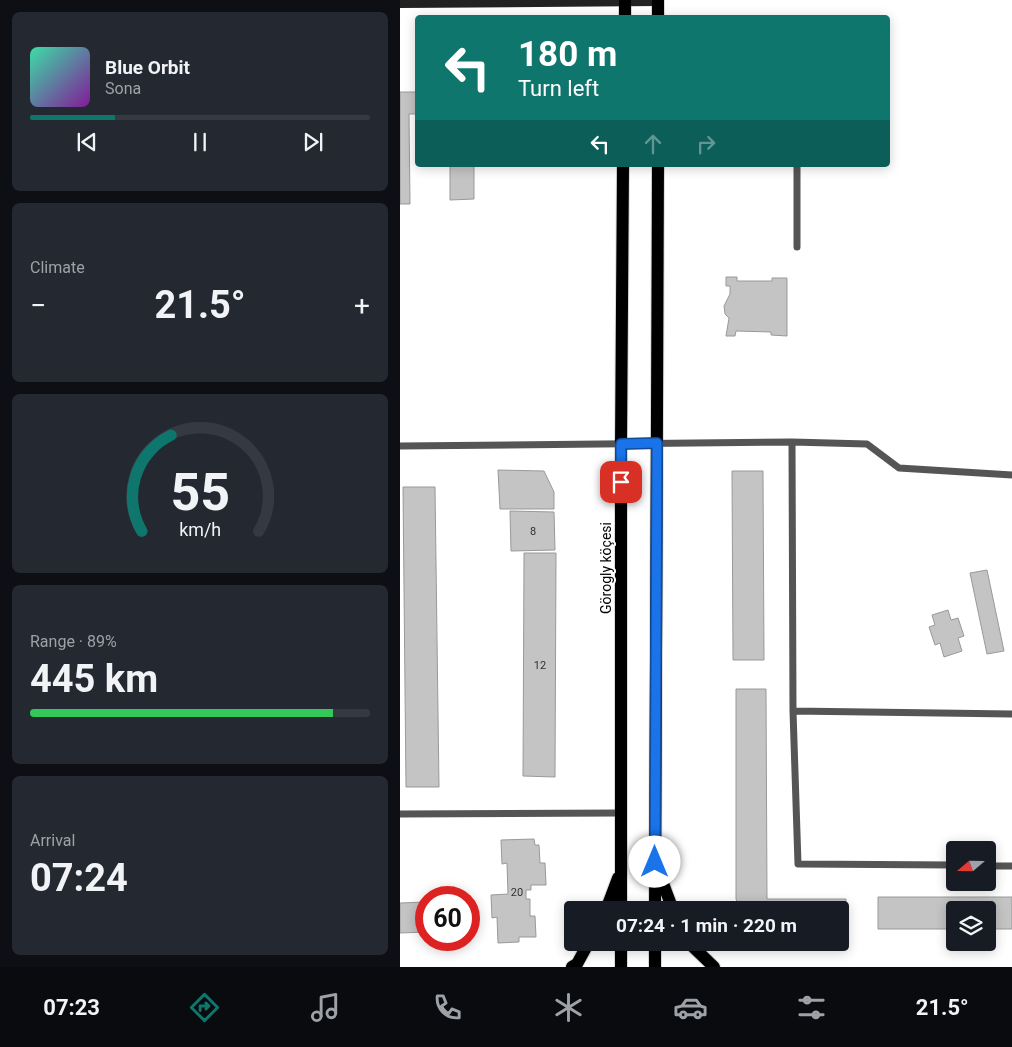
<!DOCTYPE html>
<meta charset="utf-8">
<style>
body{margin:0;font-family:Roboto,sans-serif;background:#242831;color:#f1f3f6;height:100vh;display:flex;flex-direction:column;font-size:19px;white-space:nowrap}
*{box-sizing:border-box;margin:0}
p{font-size:16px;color:#9ea1a6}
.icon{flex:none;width:28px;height:28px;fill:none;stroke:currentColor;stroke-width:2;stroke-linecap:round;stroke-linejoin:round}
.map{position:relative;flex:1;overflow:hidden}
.details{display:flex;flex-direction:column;gap:12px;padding:12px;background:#0d0f14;width:400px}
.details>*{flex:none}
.top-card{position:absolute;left:15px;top:15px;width:475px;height:152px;border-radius:5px;box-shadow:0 2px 12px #0003;background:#0f766e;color:#fff;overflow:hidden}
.needle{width:32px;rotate:250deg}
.buttons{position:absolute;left:546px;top:841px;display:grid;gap:10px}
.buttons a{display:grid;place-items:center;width:50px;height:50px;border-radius:5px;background:#171b24;box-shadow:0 2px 12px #0003;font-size:25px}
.speed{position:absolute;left:15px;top:886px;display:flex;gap:10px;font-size:25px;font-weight:700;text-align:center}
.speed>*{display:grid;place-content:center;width:65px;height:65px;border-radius:50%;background:#171b24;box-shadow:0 2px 12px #0003;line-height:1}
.speed .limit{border:8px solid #d22;background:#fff;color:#111}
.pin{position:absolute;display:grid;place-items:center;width:42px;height:42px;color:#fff;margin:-21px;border-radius:10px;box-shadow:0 2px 8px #0006}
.me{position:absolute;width:55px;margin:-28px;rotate:0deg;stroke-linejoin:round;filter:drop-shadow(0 0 4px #0008)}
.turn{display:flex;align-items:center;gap:18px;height:105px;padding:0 20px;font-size:22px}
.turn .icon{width:65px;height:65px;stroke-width:2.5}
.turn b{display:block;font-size:35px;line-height:42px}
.lanes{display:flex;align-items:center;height:48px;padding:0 20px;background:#0003;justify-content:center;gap:25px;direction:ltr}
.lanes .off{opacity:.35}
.big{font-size:38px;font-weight:700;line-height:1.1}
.details .tile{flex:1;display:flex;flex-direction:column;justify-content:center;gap:8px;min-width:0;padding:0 18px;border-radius:8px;background:#242831}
.details .dial{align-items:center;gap:0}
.dial svg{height:130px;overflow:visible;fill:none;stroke:#363941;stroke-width:7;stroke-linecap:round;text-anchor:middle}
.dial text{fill:#f1f3f6;stroke:none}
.song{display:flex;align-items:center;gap:15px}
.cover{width:60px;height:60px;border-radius:8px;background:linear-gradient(135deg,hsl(160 70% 55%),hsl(290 70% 35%))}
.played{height:5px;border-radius:2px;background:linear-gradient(90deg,#0f766e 25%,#363941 25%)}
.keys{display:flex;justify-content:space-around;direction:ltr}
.heat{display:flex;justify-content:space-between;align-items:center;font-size:28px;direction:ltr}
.charge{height:8px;border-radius:4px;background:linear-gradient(90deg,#34c759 89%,#363941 0)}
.trip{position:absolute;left:164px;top:901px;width:285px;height:50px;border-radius:5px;background:#171b24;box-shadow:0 2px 12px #0003;font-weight:700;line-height:50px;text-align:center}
.menu{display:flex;height:80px;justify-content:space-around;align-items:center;background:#090b0e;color:#9ea1a6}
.menu .icon{width:35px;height:35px}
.menu .on{color:#0f766e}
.menu b{font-size:22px;color:#f1f3f6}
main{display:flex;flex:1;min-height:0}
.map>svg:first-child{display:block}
.building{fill:#c4c4c4;stroke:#999}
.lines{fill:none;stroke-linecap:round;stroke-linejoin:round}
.primary-casing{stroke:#dbdbdb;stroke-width:14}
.lane{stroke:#555;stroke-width:7}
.secondary{stroke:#222;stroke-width:10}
.primary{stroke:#000;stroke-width:12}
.route-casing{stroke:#114b97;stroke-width:12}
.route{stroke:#1a73e8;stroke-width:9}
.labels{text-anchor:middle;stroke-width:4;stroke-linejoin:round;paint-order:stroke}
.number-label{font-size:11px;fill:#313131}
.street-label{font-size:14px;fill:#000;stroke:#fff}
</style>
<main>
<section class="details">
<div class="tile">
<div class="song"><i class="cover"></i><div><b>Blue Orbit</b><p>Sona</p></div></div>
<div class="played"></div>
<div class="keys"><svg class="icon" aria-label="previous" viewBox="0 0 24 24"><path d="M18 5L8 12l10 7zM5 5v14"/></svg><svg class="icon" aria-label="pause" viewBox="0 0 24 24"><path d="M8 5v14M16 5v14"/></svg><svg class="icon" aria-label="next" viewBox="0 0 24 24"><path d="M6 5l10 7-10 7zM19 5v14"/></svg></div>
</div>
<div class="tile"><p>Climate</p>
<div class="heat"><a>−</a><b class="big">21.5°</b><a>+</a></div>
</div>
<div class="tile dial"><svg viewBox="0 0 100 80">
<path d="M14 69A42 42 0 1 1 86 69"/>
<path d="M14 69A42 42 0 0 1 32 10" stroke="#0f766e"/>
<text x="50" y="56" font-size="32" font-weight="700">55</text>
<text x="50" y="72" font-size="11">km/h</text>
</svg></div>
<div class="tile"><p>Range · 89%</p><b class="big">445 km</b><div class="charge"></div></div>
<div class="tile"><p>Arrival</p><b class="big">07:24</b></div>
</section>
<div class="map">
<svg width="612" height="967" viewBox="0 0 612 967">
<rect width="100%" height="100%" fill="#fff"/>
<path class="building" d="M0 92H18V114H9L10 204H0Z
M50 165H74V199L50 200Z
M326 277H337V281H372V278H387V336L371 335V332L336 331 335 336H326L329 318 325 314 324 306 330 294V286H326Z
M98 470 144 471 154 492V509H100Z
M332 471H363L364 660H333Z
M3 487H35L39 787H6Z
M110 511 154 512 155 550 111 551Z
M124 553H156L155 777 123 776Z
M587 570 604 651 587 654 570 573Z
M548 610 551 620 558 618 564 636 558 638 562 651 544 657 540 643 535 645 529 627 535 625 532 615Z
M336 689H366L367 899H446V929H440V910H340L336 899Z
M134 839 135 845H139L140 863H145L146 885H131V890H126V899H130V916H135L136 937H119V942L98 943 97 917 92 918 91 895 108 894 107 863 102 864 101 840Z
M478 897H612V929H588V910H555V929H478Z
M26 902V932L0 933V903Z"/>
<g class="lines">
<defs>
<path id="primary" d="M258 0V18
M225 18V0
M258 870 273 910
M206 910 218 878
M221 910V444L223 165
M255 910 258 165
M221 942V967
M288 942 314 967
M172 967 177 964 189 942
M255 967V942"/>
</defs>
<use href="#primary" class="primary-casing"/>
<path class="lane" d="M397 247V165
M392 442 393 711 612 714
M0 446 392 442 467 444 499 468 612 475
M393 711 398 864 555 865
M0 814 221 813
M588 866H612"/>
<path class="secondary" d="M0 3 258 1"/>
<use href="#primary" class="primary"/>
</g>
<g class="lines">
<defs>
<path id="route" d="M221 482V444L257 443 255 862"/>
</defs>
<use href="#route" class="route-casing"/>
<use href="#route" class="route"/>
</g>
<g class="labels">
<g class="number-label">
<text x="133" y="535">8</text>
<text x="140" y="669">12</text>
<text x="117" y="896">20</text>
</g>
<g class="street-label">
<text transform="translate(206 568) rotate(-90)" y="5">Görogly köçesi</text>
</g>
</g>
</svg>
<div class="buttons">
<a><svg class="needle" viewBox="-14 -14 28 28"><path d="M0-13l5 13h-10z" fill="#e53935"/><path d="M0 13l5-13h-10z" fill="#9ea1a6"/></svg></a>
<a><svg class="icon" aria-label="layers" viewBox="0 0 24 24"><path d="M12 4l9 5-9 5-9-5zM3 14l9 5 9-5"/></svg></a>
</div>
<div class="speed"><div class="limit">60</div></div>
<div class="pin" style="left:221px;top:482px;background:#d93025"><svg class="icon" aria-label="arrive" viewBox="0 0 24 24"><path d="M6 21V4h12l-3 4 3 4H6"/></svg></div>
<svg class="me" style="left:255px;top:862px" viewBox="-20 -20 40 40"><circle r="19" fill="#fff"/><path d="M0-13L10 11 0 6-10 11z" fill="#1a73e8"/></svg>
<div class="trip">07:24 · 1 min · 220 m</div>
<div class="top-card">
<div class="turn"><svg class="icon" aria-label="left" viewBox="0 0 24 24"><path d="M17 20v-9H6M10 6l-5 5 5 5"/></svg><div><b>180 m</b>Turn left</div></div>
<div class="lanes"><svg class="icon" aria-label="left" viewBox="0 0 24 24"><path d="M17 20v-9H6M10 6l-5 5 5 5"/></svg><svg class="icon off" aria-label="ahead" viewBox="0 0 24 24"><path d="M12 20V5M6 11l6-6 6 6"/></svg><svg class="icon off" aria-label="right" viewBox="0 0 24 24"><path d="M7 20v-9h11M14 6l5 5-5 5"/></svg></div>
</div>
</div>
</main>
<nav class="menu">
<b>07:23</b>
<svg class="icon on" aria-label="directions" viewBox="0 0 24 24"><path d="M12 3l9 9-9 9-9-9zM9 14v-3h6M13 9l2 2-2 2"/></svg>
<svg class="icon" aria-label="music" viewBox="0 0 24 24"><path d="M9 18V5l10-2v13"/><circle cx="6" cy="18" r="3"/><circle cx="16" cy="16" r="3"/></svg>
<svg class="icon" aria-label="phone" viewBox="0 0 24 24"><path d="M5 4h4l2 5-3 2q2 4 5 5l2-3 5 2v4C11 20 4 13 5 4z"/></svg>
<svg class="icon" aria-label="climate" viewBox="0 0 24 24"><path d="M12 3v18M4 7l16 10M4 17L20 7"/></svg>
<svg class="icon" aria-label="car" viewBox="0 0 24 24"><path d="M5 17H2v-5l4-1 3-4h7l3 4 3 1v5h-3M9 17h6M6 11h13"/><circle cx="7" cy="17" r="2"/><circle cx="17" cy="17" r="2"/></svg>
<svg class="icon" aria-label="filters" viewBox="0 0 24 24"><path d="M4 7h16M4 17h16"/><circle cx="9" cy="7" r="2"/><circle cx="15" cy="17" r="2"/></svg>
<b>21.5°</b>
</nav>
